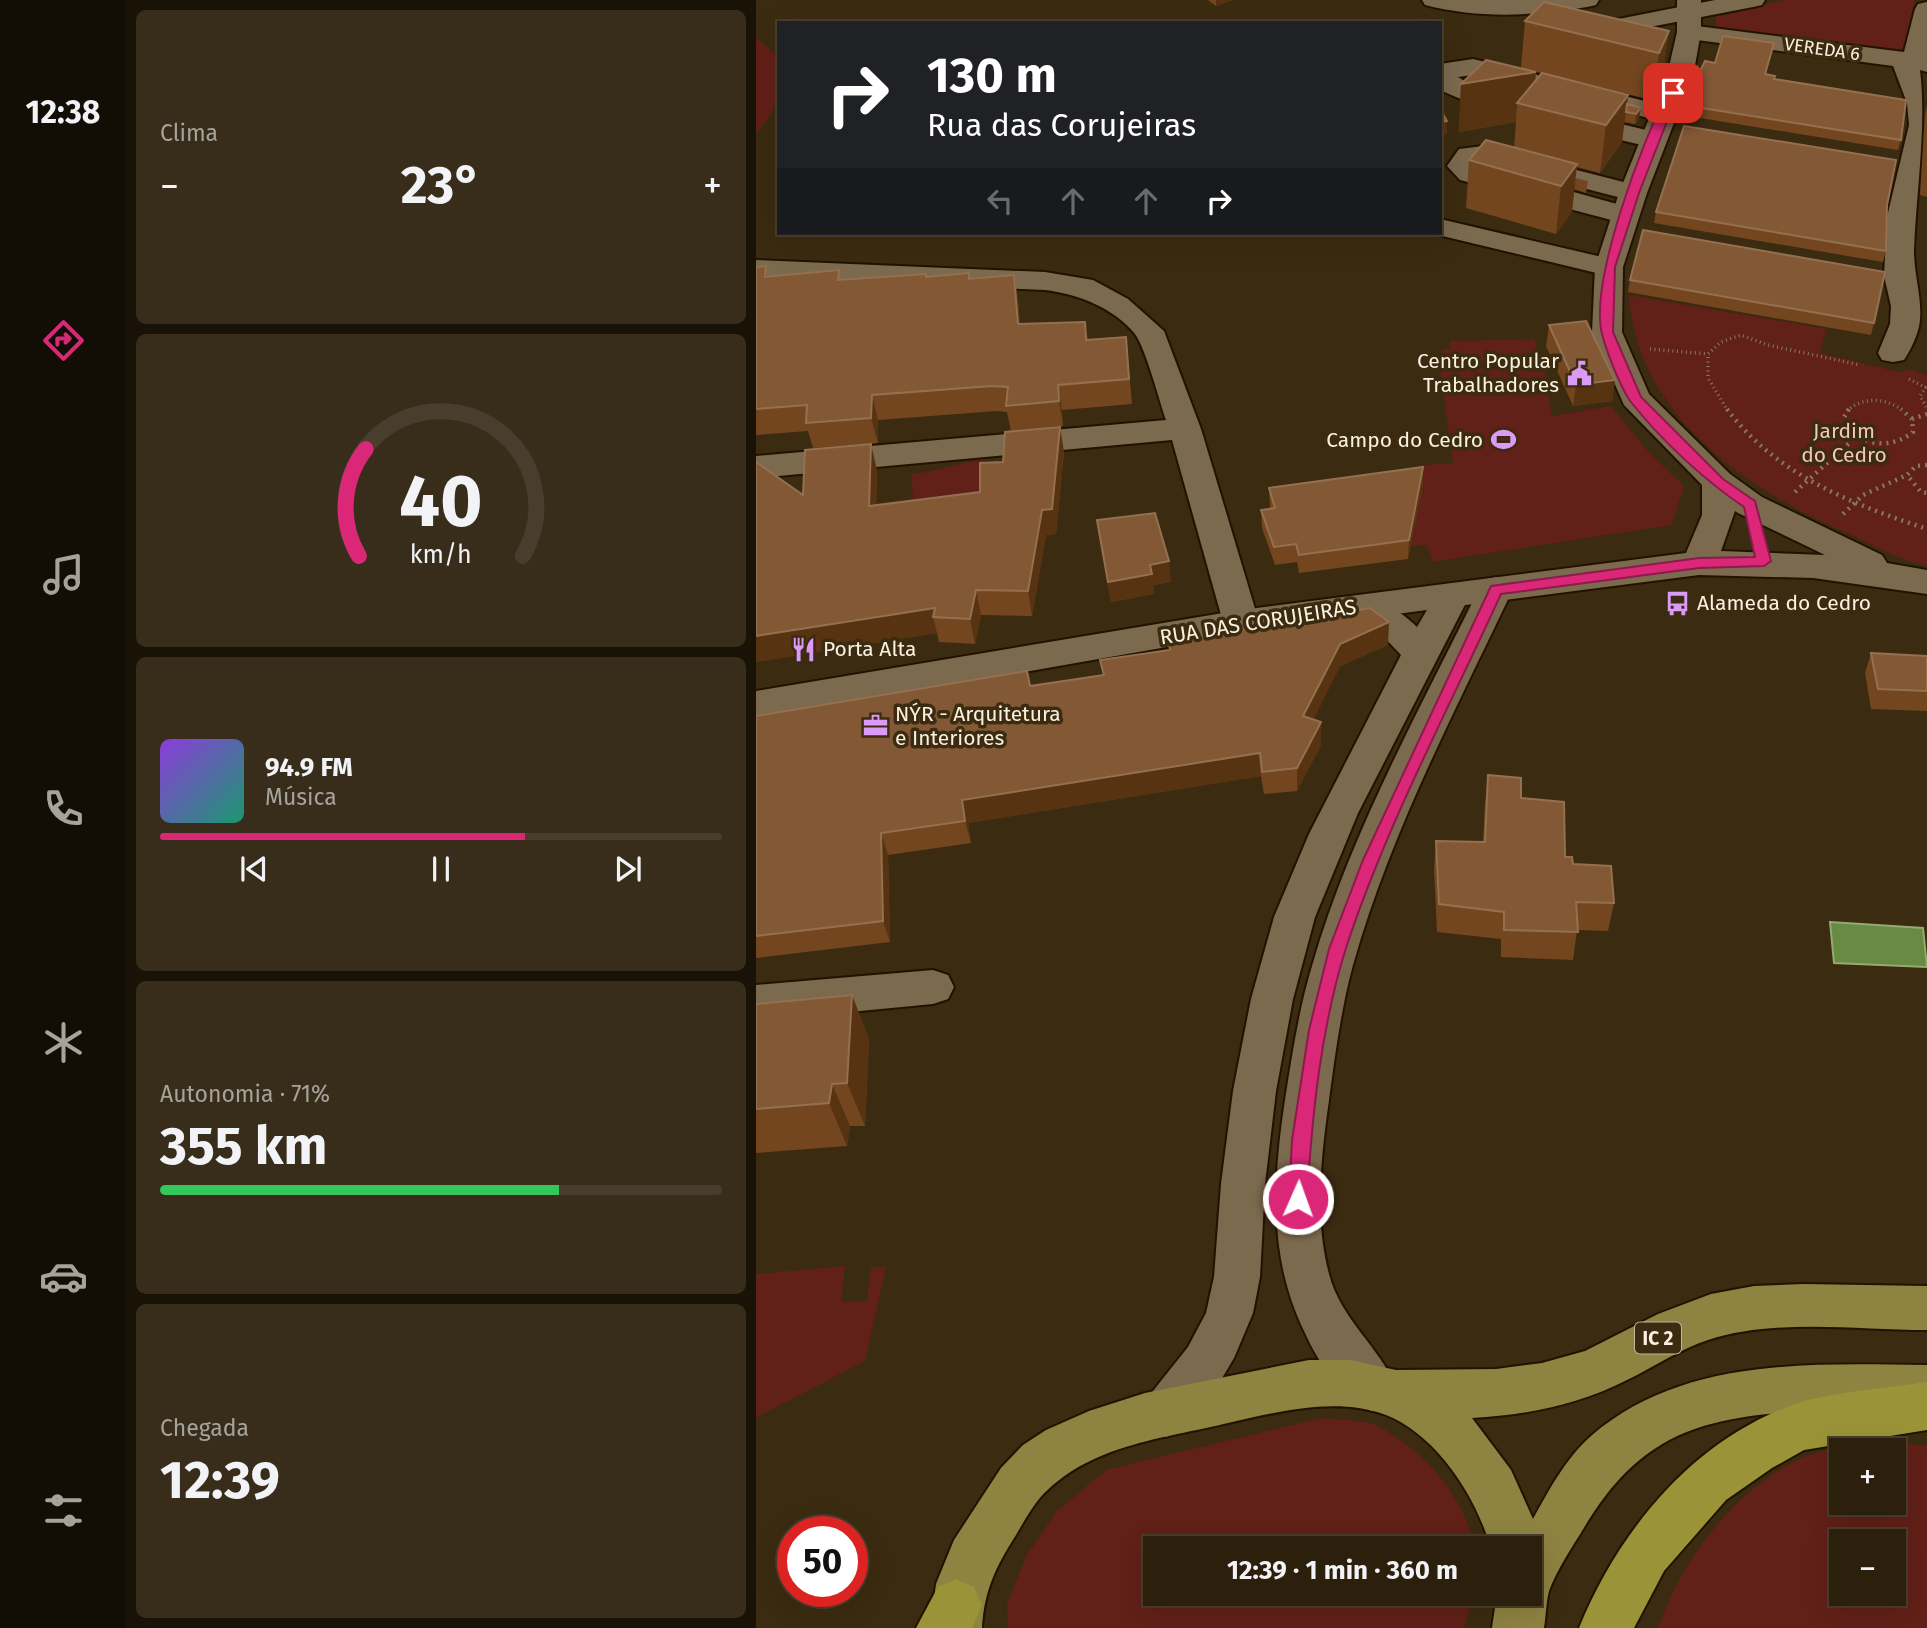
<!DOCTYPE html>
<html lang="pt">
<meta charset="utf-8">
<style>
body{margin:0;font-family:"Fira Sans",sans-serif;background:#382d1a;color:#f1f3f6;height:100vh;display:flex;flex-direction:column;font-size:26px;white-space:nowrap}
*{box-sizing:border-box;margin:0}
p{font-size:23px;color:#a6a39d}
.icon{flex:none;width:38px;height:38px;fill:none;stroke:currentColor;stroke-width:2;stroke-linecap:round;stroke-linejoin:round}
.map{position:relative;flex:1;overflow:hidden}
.side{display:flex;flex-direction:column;gap:10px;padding:10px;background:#181207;width:630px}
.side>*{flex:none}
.top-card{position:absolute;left:21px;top:21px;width:665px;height:214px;border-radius:0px;box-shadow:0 7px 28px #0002,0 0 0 2px #483e2d;background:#202124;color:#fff;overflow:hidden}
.buttons{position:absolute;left:1073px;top:1438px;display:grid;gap:14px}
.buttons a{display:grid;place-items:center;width:77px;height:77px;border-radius:0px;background:#2c200c;box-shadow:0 7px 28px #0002,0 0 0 2px #483e2d;font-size:35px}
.speed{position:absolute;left:21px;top:1516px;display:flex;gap:14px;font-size:35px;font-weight:700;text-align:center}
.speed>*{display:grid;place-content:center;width:91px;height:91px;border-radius:50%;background:#2c200c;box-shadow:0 7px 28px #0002,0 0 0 2px #483e2d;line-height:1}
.speed .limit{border:10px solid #d22;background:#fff;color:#111}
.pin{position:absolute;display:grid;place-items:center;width:60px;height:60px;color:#fff;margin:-30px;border-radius:14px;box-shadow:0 4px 10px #0006}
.me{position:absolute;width:77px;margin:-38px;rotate:2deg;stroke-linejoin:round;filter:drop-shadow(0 0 5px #0008)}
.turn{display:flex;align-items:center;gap:24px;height:147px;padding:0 35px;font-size:32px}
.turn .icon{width:91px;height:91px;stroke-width:2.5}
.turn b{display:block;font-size:49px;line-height:60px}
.lanes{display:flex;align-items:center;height:66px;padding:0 35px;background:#0003;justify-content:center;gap:35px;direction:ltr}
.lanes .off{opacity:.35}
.big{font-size:52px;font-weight:700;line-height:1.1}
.side .card{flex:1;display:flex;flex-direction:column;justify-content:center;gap:10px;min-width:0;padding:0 24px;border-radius:10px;background:#382d1a}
.side .dial{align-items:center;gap:0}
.dial svg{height:182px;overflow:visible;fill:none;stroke:#483e2d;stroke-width:7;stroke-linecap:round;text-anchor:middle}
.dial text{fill:#f1f3f6;stroke:none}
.song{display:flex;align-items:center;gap:21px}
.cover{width:84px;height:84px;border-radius:10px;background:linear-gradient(135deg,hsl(270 70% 55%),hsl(160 70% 35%))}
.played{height:7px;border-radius:4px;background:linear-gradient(90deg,#db2777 65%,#483e2d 65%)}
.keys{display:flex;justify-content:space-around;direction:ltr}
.heat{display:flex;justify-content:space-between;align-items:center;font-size:38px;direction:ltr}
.charge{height:10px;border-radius:5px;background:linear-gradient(90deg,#34c759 71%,#483e2d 0)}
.trip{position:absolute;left:387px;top:1536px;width:399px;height:70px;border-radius:0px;background:#2c200c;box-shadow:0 7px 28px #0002,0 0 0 2px #483e2d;font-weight:700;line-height:70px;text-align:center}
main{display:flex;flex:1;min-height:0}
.dock{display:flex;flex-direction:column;width:126px;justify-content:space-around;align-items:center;background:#120d05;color:#a6a39d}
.dock .icon{width:49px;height:49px}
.dock .active{color:#db2777}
.dock b{font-size:32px;color:#f1f3f6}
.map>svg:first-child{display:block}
.green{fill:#612018;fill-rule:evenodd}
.water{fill:#698a43;stroke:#95a972;stroke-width:2}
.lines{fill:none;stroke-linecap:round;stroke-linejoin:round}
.minor-casing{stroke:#211300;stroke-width:4}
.tertiary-casing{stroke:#211300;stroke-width:4}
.secondary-casing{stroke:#211300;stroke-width:4}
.primary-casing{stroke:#211300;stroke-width:4}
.motorway-casing{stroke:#211300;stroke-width:4}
.path-far1{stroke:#867862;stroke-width:3.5;stroke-dasharray:1 3.5;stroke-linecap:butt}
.path{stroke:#867862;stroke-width:4.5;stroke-dasharray:2 5;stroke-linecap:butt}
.minor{fill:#7b6a4e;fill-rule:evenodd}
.tertiary{fill:#7b6a4e;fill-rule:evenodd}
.secondary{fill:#7b6a4e;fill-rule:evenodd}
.primary{fill:#8e8341;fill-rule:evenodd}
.motorway{fill:#9a9338;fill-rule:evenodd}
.wall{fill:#734620}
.shaded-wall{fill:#573311}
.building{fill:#825835;stroke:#957050;stroke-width:2}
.route{fill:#db2777;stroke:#8e194d;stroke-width:2}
.labels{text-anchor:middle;stroke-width:7;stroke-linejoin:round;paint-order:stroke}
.far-street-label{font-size:18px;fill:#fbf1e1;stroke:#3b2b10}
.shield{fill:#3b2b10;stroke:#c1b6a2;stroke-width:2}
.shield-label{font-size:19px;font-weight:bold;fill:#fbf1e1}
.poi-label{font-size:21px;fill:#fbf1e1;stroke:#3b2b10;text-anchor:start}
.park-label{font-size:21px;fill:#f4c5bd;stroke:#3b2b10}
.street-label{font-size:21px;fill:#fbf1e1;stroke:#3b2b10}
</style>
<main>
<nav class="dock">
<b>12:38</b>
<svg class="icon active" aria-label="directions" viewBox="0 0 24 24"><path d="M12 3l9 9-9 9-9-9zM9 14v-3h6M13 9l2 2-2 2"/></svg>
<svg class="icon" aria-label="music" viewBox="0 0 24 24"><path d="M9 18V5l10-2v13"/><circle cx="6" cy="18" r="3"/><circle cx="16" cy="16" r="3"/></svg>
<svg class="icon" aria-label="phone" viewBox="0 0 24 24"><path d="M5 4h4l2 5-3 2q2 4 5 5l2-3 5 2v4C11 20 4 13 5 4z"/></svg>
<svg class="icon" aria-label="climate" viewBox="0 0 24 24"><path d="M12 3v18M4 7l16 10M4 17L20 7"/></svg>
<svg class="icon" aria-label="car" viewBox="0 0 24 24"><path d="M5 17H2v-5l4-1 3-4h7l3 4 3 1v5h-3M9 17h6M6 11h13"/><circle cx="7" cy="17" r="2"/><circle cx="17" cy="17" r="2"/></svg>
<svg class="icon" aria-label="filters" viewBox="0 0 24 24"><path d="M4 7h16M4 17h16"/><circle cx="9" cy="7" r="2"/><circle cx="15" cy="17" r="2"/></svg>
</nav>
<section class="side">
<div class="card"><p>Clima</p>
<div class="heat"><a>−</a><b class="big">23°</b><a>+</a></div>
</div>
<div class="card dial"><svg viewBox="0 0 100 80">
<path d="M14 69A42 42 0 1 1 86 69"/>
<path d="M14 69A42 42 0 0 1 17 22" stroke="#db2777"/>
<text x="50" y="56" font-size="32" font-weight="700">40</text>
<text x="50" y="72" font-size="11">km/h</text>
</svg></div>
<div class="card">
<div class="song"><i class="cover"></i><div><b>94.9 FM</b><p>Música</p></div></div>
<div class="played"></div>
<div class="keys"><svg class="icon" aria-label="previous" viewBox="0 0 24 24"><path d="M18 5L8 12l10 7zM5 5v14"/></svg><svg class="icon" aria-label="pause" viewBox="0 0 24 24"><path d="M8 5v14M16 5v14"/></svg><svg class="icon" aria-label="next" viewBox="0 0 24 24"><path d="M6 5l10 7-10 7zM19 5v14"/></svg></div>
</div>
<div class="card"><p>Autonomia · 71%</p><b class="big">355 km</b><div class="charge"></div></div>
<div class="card"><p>Chegada</p><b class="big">12:39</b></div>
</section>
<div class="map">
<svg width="1171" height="1628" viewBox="0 0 1171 1628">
<rect width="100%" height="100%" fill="#3b2b10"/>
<path class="green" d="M1027 0H1159L1149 47 1140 53 960 29V16Z
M0 38 23 57C23 92 25 107 0 133Z
M873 295 1071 329 1064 353 1147 373 1150 369 1171 375V566C1147 562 1124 548 1102 538 999 495 880 418 873 295Z
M779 339 783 361 687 364 685 349H694V341Z
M788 368 796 416 855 406 891 450 928 486 916 525 676 562 671 545 655 546 667 485 665 465 697 463 684 369Z
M227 460 229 515 159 523 155 474C181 472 201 462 227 460Z
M89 1266 85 1302 111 1301 115 1267H130L109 1361 0 1418V1274Z
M565 1418C582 1420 610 1419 624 1427 669 1452 711 1498 718 1549H399V1594H718L708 1628H252L251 1604 270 1556 301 1511 350 1470Z
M1124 1440 1171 1446V1628H902C924 1563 974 1496 1035 1463 1061 1449 1095 1445 1124 1440ZM1085 1451H1138V1503H1085ZM1085 1542H1138V1594H1085Z"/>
<path class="water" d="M1074 922 1167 928 1171 967 1078 963Z"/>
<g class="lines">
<defs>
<path id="minor" d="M666 0H843L840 5 831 7C775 16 725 19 669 5Z
M959 0H1009L1006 5 997 7 827 40 818 38 815 33 818 28 827 26Z
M1171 2V72L1164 70C1171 126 1160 193 1158 251 1158 275 1166 297 1164 320 1163 333 1155 349 1148 360L1137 362 1126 360 1122 353 1134 324 1135 306 1128 276 1131 217 1153 125 1151 103 1137 66 933 39 924 37 921 32 924 27 933 25 1148 52 1159 9 1162 4Z
M717 59 782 75 786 80 782 85 773 88 717 75 702 77 720 88 766 99 770 105 766 111C743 116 706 100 684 90V64Z
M835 88 918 108 922 114 918 120 909 122 826 102 822 96 826 90Z
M815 112 907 134 911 140 907 146 898 148 806 126 802 120 806 114Z
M727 146 887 187 891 193 887 199 877 201 727 162 720 165 879 209 883 215 879 221 869 223 859 221 704 180 691 166 703 149Z
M684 219 863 261 867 267 863 273 853 276 674 233H684Z
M0 260 289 272 337 280 372 299 408 331 445 429 503 622 497 631 485 634 473 631 467 622 416 440 0 478V456L410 420C403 400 390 349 379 334 357 307 321 294 289 290L0 278Z
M177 970 192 975 198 987 192 999 177 1004 0 1021V985Z"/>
<path id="tertiary" d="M921 0H945V32L938 71 891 193 867 267 866 332 893 394 974 474 1006 497 1126 555 1131 563 1171 570V594L1057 578 943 575 485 634 0 719V691L485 610 930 553 946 515V485L868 405 836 332 839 267 863 193 912 71 921 32ZM979 511 982 513 1069 555 965 551Z"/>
<path id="secondary" d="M740 577 752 580 757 589C699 711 634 834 597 965 585 1009 579 1055 573 1100 565 1157 558 1218 573 1274 585 1320 623 1346 640 1387L633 1404 616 1411C586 1399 562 1362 549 1333 512 1258 517 1180 529 1100 536 1055 543 1009 556 966 594 834 663 711 723 589L728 580Z
M697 583 709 586 714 595 602 813 559 917 537 999 520 1091 509 1184 504 1277 497 1313 478 1358 459 1390 427 1430 410 1437 393 1430 386 1413 393 1396 432 1347 450 1313 458 1277 465 1184 477 1091 495 999 518 917 553 834 645 655C614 620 613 630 573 618L568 609 573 600C604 591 639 604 661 627L685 586Z"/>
<path id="primary" d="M1048 1284 1171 1286V1330C1100 1330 1021 1318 952 1340 924 1349 898 1367 871 1380 822 1405 771 1415 716 1418L755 1470 777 1519C793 1490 810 1458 835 1436 927 1356 1057 1364 1171 1365V1413C1090 1412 970 1401 900 1448 869 1468 848 1495 829 1526 817 1546 801 1569 793 1591 790 1602 790 1617 788 1628H736L741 1594H774V1549H735C721 1498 681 1435 630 1415 580 1396 522 1412 472 1423 406 1439 331 1445 283 1499 274 1510 267 1523 260 1535 240 1566 228 1591 226 1628H174L180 1584 198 1540 245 1468 267 1445 290 1430 333 1411 389 1393 553 1360H595L640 1370 740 1369 786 1363 829 1351 902 1314 955 1294 998 1286Z"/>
<path id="motorway" d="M1171 1382V1430L1048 1450 1016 1468 970 1500 908 1571 878 1628H823C863 1530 937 1440 1039 1404 1073 1392 1134 1388 1171 1382Z
M200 1579 218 1587 226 1605 216 1628H160L182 1587Z"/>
</defs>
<use href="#minor" class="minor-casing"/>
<use href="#tertiary" class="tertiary-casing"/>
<use href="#secondary" class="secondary-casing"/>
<use href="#primary" class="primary-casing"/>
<use href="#motorway" class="motorway-casing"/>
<path class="path-far1" d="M894 349 952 354
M1153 379 1171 388
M1170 387 1164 396 1171 408
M972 411 952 378V354L965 342 985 335 1012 345 1104 365
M1091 411C1106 396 1132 398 1147 411"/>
<path class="path" d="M971 409C1020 475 1096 504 1171 529
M1093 409 1088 417C1099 446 1134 451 1157 432L1156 419 1145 409
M1156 419 1171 414
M1171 465 1160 466 1151 475 1165 492 1171 493
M1039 492 1101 436
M1087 514 1107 495 1151 475"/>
<use href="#minor" class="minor"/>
<use href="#tertiary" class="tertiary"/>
<use href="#secondary" class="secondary"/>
<use href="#primary" class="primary"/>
<use href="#motorway" class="motorway"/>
</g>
<path class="wall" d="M452 0H476L460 6Z
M769 21 913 31 906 78 896 100 765 68Z
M1018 43 1010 74 1018 79 1145 140 1142 150 932 116 933 106 959 63Z
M779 82 872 95 871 104 885 108 883 118 879 124 868 122 866 142 844 173 821 167 819 178 832 181 830 192V193L818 189 816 212 800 234 710 208 713 160 758 148 760 122 703 132 705 84Z
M1171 106V197L1164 195 1169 113Z
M1131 205 1130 251 1127 262 898 223 900 212Z
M0 267 13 277 85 280 170 274 171 277 213 273 214 279 258 275 262 300 264 324 329 322 332 340 370 337 376 404 306 410 307 426 255 431 251 412 241 411 122 420V443L57 448 52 431 0 435Z
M874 280 1118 323 1115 335 872 292Z
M793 325 859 380 856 401 817 406 790 346Z
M308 452 300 534 290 535 276 616 225 615 219 644 183 642 181 633 0 662V462L47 495 121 470 120 505 224 492 247 462Z
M667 485 652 559 543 573 541 562 519 565 506 528 505 510 514 509 513 488Z
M341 520 415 582 397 585 398 594 355 602Z
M632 645 584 666 557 720 565 745 541 791 508 794 505 776 212 823 215 843 132 855 134 942 0 958V716L274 686 347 675 344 660Z
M1115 653 1171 656V711L1115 709 1109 673Z
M732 775 765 798 809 857 858 903 852 931 821 930 817 960 745 957V939L681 932 678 869 680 841 727 842 729 803Z
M96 995 113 1040 109 1126H94L91 1146 0 1153V1004Z"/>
<path class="shaded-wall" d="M460 0H476L460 6Z
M913 31 906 78 896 100 903 53Z
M780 72 777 107 761 103 760 122 703 132 705 84Z
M872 95 866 142 844 173 850 125Z
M885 108 883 118 879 124 880 114Z
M691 121V134L684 135V122Z
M821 164 816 212 800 234 805 186Z
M258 275 262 300 266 349 262 324Z
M859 380 856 401 817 406 820 385Z
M302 385 306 410 307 426 303 401Z
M116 395 122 420V443L115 418Z
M304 427 308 452 300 534 290 535 276 616 272 591 286 510Z
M115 444 121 470 120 531 113 506Z
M667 467V485L652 559 653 540Z
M413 561 415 582 397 585 398 594 355 602 352 582 394 565Z
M220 590 225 615 219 644 214 619Z
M179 608 177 617 181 633 0 662V636Z
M633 622 632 645 584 666 548 739 547 716 584 644Z
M565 722V745L541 791V768Z
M504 753 505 776 212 823 215 843 209 821 206 800Z
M125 833 132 855 134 942 127 921Z
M96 995 113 1040 109 1126 91 1083Z
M76 1084 94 1126 91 1146 73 1103Z"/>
<path class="building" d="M788 2 913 31 903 53 769 21Z
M967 36 1018 43 1009 74 1019 76 1018 79 1150 100 1145 140 933 106 941 77 949 61 959 63Z
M730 60 780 72 705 84Z
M786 73 872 95 850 125 761 103Z
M871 104 885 108 880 114 870 112Z
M684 109 691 121 684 122Z
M928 126 1140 160 1131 205 1130 251 900 212Z
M730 140 821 164 805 186 713 160Z
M887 230 1129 272 1118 323 874 280Z
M10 266 9 277 83 270 82 280 170 274V277L213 273V279L258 275 262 324 329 322 330 340 370 337 373 379 302 385 303 401 250 406 252 387 236 386 116 395 115 418 50 423 51 405 0 409V267Z
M830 321 859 380 820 385 793 325Z
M304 427 296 509 286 510 272 591 220 590 214 619 177 617 179 608 0 636V462L47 495 49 450 115 444 113 506 224 492V463L247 462 249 432Z
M667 467 653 540 543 555 540 544 518 547 505 510 519 508 513 488Z
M399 513 413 561 394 565 396 574 352 582 341 520Z
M614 608 633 622 584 644 547 716 565 722 541 768 506 772 504 753 206 800 209 821 125 833 127 921 0 936V716L271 671 274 686 348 675 344 660 414 650 413 642Z
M1115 653 1171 656V691L1122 689Z
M732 775 765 778V798L808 802 809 857H816L817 864 855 866 858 903 820 902 822 932 748 930V912L683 904 680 841 729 842Z
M96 995 91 1083 76 1084 73 1103 0 1109V1004Z"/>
<path class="route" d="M913 90 922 93 883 193 859 267 857 332 885 397 967 479 999 501 1015 561 1008 566 943 568 745 594C692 710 630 826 590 948 565 1027 556 1115 551 1199L549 1205 542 1207 535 1205 533 1199 536 1140 553 1030 573 949 607 860 735 586 943 558 999 557 988 507C948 480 905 440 875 402 865 389 850 350 846 334 833 282 887 138 913 90Z"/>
<defs>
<symbol id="civic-bare" viewBox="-9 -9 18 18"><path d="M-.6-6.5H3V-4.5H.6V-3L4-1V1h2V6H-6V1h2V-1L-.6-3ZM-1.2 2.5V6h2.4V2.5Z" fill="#da9af6" stroke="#3b2b10" stroke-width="2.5" paint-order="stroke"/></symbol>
<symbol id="stadium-bare" viewBox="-9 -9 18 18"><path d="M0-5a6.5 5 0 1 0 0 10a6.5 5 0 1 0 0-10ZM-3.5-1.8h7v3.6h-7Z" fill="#da9af6" stroke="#3b2b10" stroke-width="2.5" paint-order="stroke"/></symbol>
<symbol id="bus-bare" viewBox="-9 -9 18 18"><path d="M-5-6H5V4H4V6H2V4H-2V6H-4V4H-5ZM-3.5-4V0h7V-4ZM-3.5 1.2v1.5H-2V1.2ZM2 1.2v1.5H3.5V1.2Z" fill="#da9af6" stroke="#3b2b10" stroke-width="2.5" paint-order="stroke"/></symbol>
<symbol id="restaurant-bare" viewBox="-9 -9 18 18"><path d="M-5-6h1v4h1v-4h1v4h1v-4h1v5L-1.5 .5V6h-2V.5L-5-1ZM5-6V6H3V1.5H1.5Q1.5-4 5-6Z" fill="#da9af6" stroke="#3b2b10" stroke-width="2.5" paint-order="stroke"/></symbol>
<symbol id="office-bare" viewBox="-9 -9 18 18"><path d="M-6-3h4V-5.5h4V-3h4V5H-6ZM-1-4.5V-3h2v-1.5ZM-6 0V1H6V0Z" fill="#da9af6" stroke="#3b2b10" stroke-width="2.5" paint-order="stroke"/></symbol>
</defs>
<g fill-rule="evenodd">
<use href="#civic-bare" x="806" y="356" width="35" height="35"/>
<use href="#stadium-bare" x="730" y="422" width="35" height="35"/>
<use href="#bus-bare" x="904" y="586" width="35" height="35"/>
<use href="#restaurant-bare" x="30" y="632" width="35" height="35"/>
<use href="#office-bare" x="102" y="708" width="35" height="35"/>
</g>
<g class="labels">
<g class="far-street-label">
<text transform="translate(1066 49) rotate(8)" y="6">VEREDA 6</text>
</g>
<rect class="shield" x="879" y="1322.5" width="46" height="31" rx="5"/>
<g class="shield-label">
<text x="902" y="1345">IC 2</text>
</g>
<g class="poi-label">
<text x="803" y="368" text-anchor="end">Centro Popular<tspan x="803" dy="24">Trabalhadores</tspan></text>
<text x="727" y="447" text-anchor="end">Campo do Cedro</text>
<text x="941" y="610">Alameda do Cedro</text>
<text x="67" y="656">Porta Alta</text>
<text x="139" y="721">NÝR - Arquitetura<tspan x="139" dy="24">e Interiores</tspan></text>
</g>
<g class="park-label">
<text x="1088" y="438">Jardim<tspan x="1088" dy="24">do Cedro</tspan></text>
</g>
<g class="street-label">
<text transform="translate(502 622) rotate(-9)" y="7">RUA DAS CORUJEIRAS</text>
</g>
</g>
</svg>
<div class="buttons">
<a>+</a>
<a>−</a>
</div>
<div class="speed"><div class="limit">50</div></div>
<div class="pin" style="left:917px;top:93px;background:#d93025"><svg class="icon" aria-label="arrive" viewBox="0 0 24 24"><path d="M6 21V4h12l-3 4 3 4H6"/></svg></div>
<svg class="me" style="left:542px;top:1199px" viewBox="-20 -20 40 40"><circle r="17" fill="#db2777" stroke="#fff" stroke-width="3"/><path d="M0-11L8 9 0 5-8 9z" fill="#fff"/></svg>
<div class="trip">12:39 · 1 min · 360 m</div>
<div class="top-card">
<div class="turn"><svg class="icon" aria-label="right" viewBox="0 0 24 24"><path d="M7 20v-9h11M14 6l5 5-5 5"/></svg><div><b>130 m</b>Rua das Corujeiras</div></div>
<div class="lanes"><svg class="icon off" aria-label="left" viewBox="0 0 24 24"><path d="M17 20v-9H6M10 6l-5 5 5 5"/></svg><svg class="icon off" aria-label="ahead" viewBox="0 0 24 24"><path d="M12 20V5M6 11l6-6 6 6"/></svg><svg class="icon off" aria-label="ahead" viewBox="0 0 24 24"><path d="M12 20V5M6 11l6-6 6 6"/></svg><svg class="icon" aria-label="right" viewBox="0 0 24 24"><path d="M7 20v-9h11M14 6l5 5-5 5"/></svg></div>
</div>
</div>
</main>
